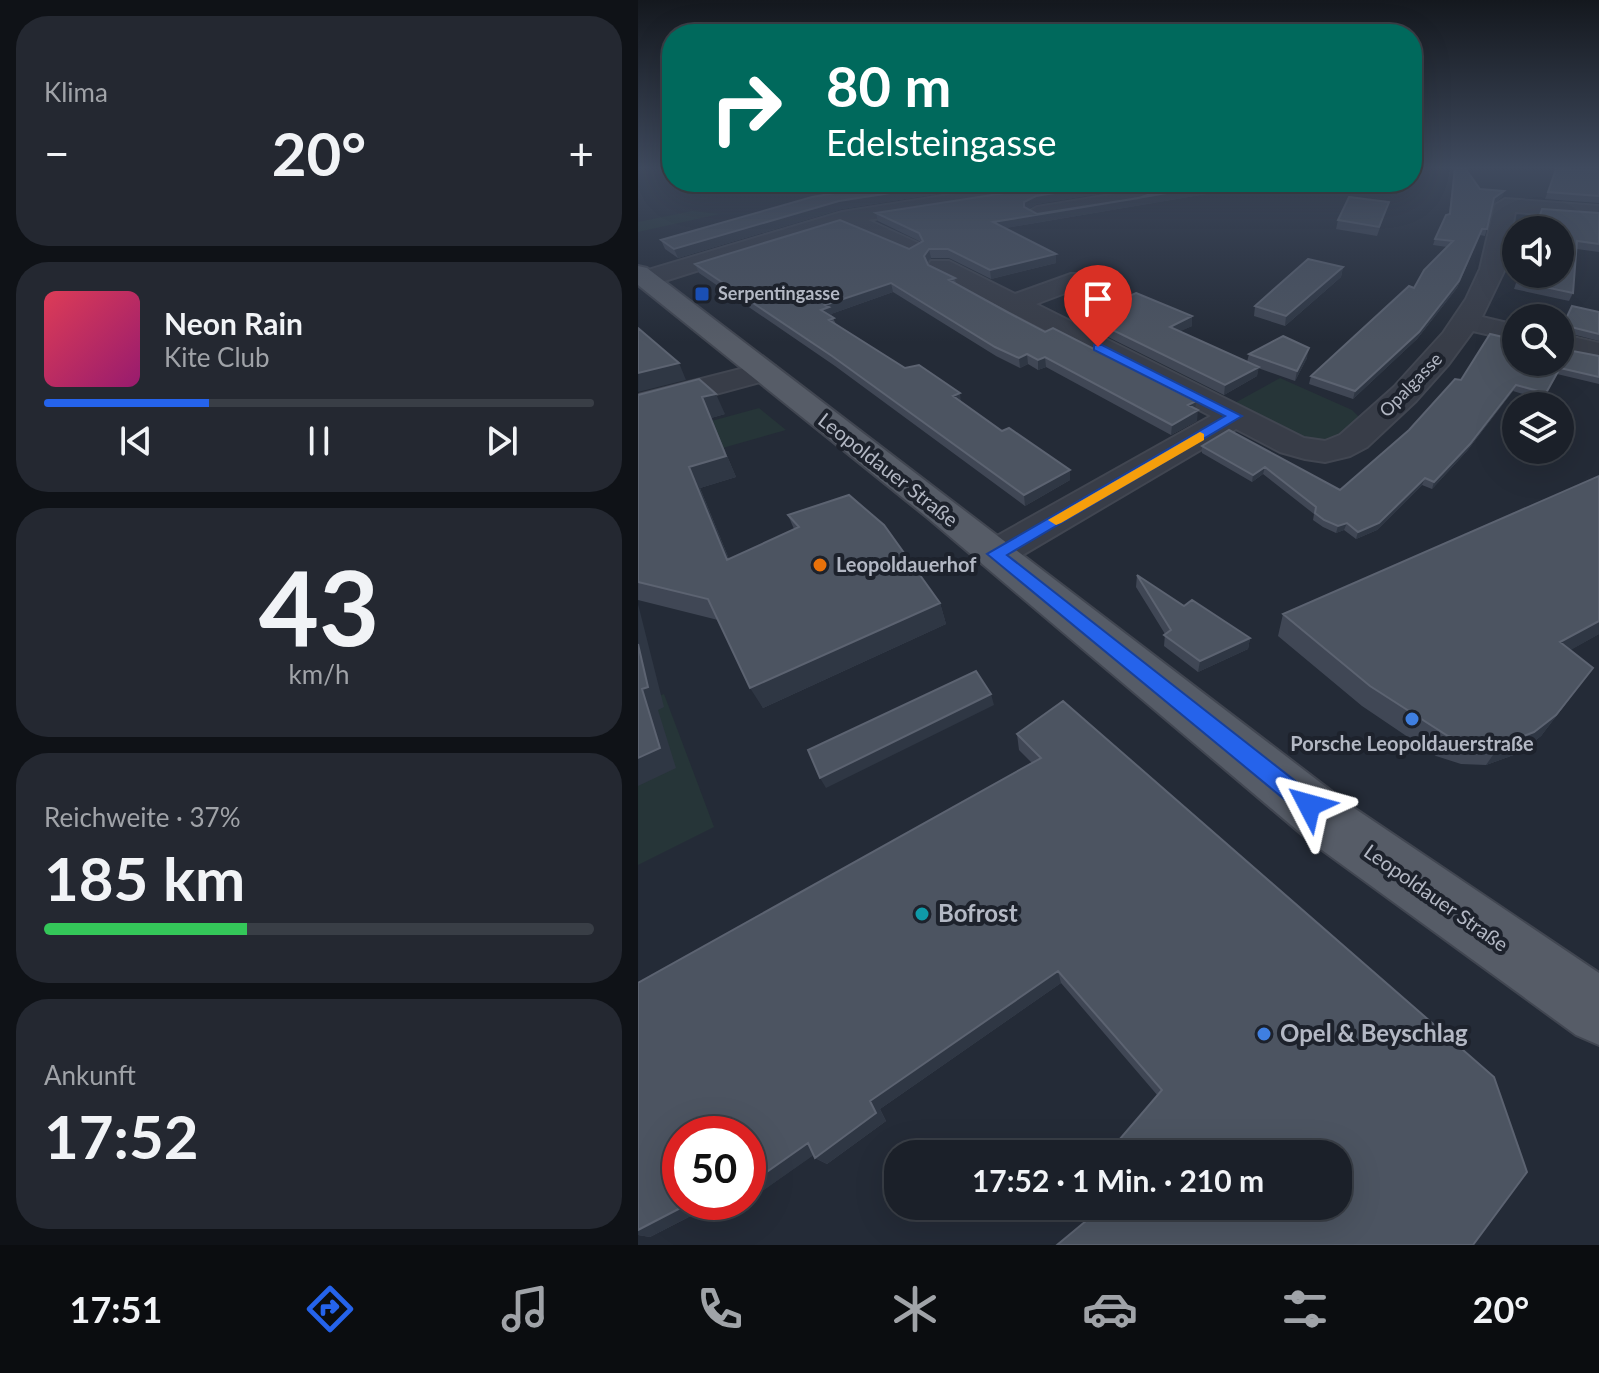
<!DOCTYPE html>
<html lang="de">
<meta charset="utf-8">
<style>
body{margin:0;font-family:Lato,sans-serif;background:#242831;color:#f1f3f6;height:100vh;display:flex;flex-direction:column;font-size:30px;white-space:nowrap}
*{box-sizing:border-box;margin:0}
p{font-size:26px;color:#a0a3a8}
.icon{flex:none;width:44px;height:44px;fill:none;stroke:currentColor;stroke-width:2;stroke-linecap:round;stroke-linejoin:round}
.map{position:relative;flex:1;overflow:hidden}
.drawer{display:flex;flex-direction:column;gap:16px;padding:16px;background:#0f1217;width:638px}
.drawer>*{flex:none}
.guide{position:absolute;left:24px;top:24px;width:760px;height:168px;border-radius:32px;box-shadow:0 8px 32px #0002,0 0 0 2px #393e46;background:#00695c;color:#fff;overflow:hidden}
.tools{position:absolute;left:864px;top:216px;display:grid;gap:16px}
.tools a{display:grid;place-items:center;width:72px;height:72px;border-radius:50%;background:#1b2029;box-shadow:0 8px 32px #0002,0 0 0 2px #393e46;font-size:40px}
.speed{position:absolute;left:24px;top:1116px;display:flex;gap:16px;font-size:40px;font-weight:700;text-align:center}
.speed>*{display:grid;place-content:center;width:104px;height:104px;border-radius:50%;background:#1b2029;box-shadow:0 8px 32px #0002,0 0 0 2px #393e46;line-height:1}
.speed .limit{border:12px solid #d22;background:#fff;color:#111}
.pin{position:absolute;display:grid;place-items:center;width:68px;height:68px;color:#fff;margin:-82px -34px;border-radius:50% 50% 50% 0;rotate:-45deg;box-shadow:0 0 8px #0007}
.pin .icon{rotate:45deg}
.me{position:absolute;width:88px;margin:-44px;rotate:309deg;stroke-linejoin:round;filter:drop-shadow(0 0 6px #0008)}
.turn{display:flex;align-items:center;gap:28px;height:168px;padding:0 32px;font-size:36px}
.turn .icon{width:104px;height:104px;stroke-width:2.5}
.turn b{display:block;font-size:56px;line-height:68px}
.big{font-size:60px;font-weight:700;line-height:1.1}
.drawer .tile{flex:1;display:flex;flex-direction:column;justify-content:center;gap:12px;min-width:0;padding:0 28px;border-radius:32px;background:#242831}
.drawer .dial{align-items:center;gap:0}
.dial b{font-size:104px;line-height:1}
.song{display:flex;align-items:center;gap:24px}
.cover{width:96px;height:96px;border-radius:12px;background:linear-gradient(135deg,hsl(350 70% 55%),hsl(320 70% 35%))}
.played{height:8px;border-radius:4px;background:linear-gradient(90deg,#2563eb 30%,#393e46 30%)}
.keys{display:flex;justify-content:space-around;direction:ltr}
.heat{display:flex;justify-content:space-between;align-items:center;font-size:44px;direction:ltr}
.charge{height:12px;border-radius:6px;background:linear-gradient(90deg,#34c759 37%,#393e46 0)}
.trip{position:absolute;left:246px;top:1140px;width:468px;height:80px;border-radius:32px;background:#1b2029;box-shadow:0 8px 32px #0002,0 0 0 2px #393e46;font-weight:700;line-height:80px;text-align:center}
.tabs{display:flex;height:128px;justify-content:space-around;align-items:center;background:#0b0d10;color:#a0a3a8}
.tabs .icon{width:56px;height:56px}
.tabs .on{color:#2563eb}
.tabs b{font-size:36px;color:#f1f3f6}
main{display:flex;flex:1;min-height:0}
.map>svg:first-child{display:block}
.green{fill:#263538}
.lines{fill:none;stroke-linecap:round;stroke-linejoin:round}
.minor-casing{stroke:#414651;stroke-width:4}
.major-casing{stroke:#414651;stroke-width:4}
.minor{fill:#383d48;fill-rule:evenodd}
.major{fill:#565c67;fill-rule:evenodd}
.wall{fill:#404755}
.shaded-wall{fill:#2f3744}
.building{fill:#4c5461;stroke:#5c6371;stroke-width:2}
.route{fill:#2563eb;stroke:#184099;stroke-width:2}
.slow{fill:#f59e0b}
.transit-dot{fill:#1a4fb4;stroke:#1d222c;stroke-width:3}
.food-dot{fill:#e8710a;stroke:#1d222c;stroke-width:3}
.shop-dot{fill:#3f7fe0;stroke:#1d222c;stroke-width:3}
.culture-dot{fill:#0f9aa8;stroke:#1d222c;stroke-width:3}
.labels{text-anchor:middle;stroke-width:8;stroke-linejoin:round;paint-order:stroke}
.far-poi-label{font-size:18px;font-weight:bold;fill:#b3b8c4;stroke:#1d222c;text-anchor:start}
.far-street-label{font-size:18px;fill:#b3b8c4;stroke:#1d222c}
.street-label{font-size:20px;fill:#b3b8c4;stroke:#1d222c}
.poi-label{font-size:20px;font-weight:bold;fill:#b3b8c4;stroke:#1d222c;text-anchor:start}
.near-poi-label{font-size:24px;font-weight:bold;fill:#b3b8c4;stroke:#1d222c;text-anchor:start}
</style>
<main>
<section class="drawer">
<div class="tile"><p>Klima</p>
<div class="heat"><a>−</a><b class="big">20°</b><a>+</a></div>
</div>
<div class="tile">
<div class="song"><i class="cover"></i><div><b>Neon Rain</b><p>Kite Club</p></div></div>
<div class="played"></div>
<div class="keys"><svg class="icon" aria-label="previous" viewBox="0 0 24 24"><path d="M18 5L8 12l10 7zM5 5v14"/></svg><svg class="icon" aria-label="pause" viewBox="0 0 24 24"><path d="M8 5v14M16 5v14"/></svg><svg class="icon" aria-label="next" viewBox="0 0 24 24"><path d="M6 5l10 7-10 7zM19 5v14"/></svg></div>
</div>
<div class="tile dial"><b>43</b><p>km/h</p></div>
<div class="tile"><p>Reichweite · 37%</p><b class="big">185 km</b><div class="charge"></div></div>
<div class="tile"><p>Ankunft</p><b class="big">17:52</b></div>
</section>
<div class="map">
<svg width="961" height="1245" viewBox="0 0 961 1245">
<rect width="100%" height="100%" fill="#242b37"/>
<path class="green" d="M54 211 82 214 0 232V222Z
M642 378 714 410 724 420 699 440 669 441 593 405Z
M121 408 148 430 0 472V441Z
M26 694 76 827 0 865V704Z"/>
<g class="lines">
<defs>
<path id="minor" d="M393 182H447L437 188 230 220 280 243 284 248 280 253 272 255 204 225 17 284H0V273L204 212Z
M523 182H551L548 186 500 203 399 219 388 213 399 207 496 191Z
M867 199 961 206V218L877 212 867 269 844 317 878 325V341L835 331 810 365 778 401 729 447 712 456 687 462 667 459 642 452 598 429 371 563 357 567 343 563 337 554 343 545 573 416 293 271 290 266 293 261H311L377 294 433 274H451L454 279 451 284 398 304 666 438 687 441 702 435 756 387 805 333 828 299 842 269 857 205Z
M922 334 961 343V361L922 352Z
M126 363 137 366 141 372 137 378 0 415V395Z"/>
<path id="major" d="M0 266 9 268 713 806 961 973V1045L938 1035 673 842 290 518 0 285Z"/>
</defs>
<use href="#minor" class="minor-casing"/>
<use href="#major" class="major-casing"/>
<use href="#minor" class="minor"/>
<use href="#major" class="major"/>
</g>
<path class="wall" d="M816 168H827L842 189 866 191 864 197 855 204 847 236 842 235 819 288 779 339 715 399 671 384 673 376 776 288 809 247 795 245 797 239 811 214Z
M918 169 961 171V203L907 199Z
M302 182H374L204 209 40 258 27 249 23 240 261 189Z
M568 186V194L367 228 418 263 353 279 311 258H293L289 263 290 265 317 278 318 284 371 313 557 409 559 421 533 435 408 367 400 370 390 364 382 368 358 356 255 292 193 314 198 324 267 368 323 402 364 431 432 470V480L387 506 197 366 61 273 57 264 271 249 283 242 240 221 238 213 495 188 399 204 389 209 399 214Z
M751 202 739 236 698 229 700 220Z
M961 213V252L939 249 935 293 931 301 876 289 881 274 922 230Z
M705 267 703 277 647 326 616 316 617 306Z
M934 306 961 312V341L922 331Z
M446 316 554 326 542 331 609 362 611 354 669 358 657 381 620 368 619 376 586 395 446 325Z
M924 349 961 356V384L919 374 905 400 875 391 829 451 794 489 784 485 739 530 718 539 706 530 698 533 685 527 675 520 676 514 625 474 614 482 564 453V446L702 490 771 430 823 380 878 362Z
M0 395 87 414 73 418 98 477 62 488 91 559 156 529 150 515 302 603 308 624 125 708 80 620 0 600Z
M499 575 546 606 612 638 610 649 560 672 526 646 527 634 498 587Z
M645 614 961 634 932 650 939 689 903 736 881 753 848 765 823 764 798 756 724 706 640 636Z
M379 734 856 1077 454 1216 520 1096 423 983 242 1109 248 1121 189 1164 177 1158 175 1155 110 1201V1134L42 1202H80L12 1237 0 1235V983L394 763 381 750Z"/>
<path class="shaded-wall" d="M323 182H374L204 209 40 258 36 249 201 201Z
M484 182H514L495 188 399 204 387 210 386 202 398 196Z
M568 186V194L356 230 355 222Z
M866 191 864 197 854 204 856 198Z
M842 235 819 288 779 339 715 399 717 391Z
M291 249 293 258 287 264 286 256Z
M418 254V263L353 279 352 270Z
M705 267 703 277 647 326 648 316Z
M253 283 255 292 193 314 194 317 183 310 187 305Z
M554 316V326L532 336V327Z
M671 348 669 358 657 381 659 371Z
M389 354 390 364 382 368 381 358Z
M407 357 408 367 400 370V360Z
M41 363 48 380 0 392V373Z
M621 367 619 376 586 395 587 385Z
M878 385 875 391 829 451 794 489 796 482Z
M322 393 323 403 315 396Z
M78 394 87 414 73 418 98 477 62 488 100 581 89 560 51 467 64 397Z
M558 401 557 411 550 405Z
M560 410 559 421 533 435 534 425Z
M627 467 625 474 614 482 615 475Z
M432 470V480L387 506 386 495Z
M787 478 784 485 739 530 718 539 720 532Z
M709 523 706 530 698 533 700 526Z
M302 603 308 624 125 708 112 688Z
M0 604 26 707 20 710 38 768 0 786V758L4 689 0 644Z
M961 621V634L908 664 922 642Z
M612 638 610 649 560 672 562 661Z
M955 668 903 736 881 753 848 765 862 745Z
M353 694 356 705 188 788 182 778Z
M420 971 423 983 242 1109 248 1121 189 1164 177 1158 232 1101Z
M170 1143 183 1150 110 1201V1185Z
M54 1202H80L12 1237 0 1235V1230Z
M85 1202H108L101 1207Z"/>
<path class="building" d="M817 168H827L842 189 866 191 856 198 849 229H844L821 281 781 332 717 391 673 376 771 286 776 288 786 270 815 241 797 239 808 215 812 214Z
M918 169 961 171V196L910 192Z
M302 182H323L201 201 36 249 23 240 174 197 250 184 261 189Z
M439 182H484L398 196 386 202V207L399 214 501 198 547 182 568 186 500 198 355 222 418 254 352 270 310 249H291L286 256 290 265 317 278 311 280 371 313 407 332 415 328 558 401 550 405 560 410 534 425 407 357 400 360 389 354 381 358 357 347 253 283 187 305 191 307 183 310 196 318 191 320 267 368 281 365 322 393 315 396 364 431 371 428 432 470 386 495 194 356 57 264 202 220 271 249 285 241 281 233 238 213Z
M711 197 751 202 741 227 700 220Z
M904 209 961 213V244L939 241 935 293 879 281 881 274H922V230H897Z
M670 259 705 267 648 316 617 306Z
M498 293 554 316 532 327 621 367 587 385 446 316Z
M934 306 961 312V334L925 325Z
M0 328 41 363 0 373Z
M922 332 924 349 961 356V377L922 368 908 393 878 385 832 444 796 482 787 478 741 523 720 532 709 523 700 526 686 520 677 513 678 507 627 467 615 475 564 446 591 430 702 490 771 430 817 379 823 380 852 334 878 340V362H922Z
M645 336 671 348 659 371 611 354Z
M61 379 78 394 64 397 88 456 51 467 89 560 161 527 150 515 211 495 246 525 302 603 112 688 70 599 0 582V395Z
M961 476V621L922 642 955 668 918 715 896 732 862 745 835 744 810 736 732 686 645 614Z
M499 575 546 606 554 600 612 638 562 661 526 635 533 630Z
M0 644 10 687 4 689 22 748 0 758Z
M338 671 353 694 182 778 170 750Z
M425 701 856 1077 889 1172 835 1245H419L454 1216 451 1206H700V1154H469L524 1090 420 971 232 1101 238 1113 177 1158 170 1143 110 1185V1134H42V1202H54L0 1230V983L403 758 379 734Z"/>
<linearGradient id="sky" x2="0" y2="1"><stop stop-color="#14181e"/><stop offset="0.49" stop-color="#3f4a5e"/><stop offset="1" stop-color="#3f4a5e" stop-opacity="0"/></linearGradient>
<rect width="961" height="342" fill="url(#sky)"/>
<path class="route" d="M456 345H464L604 416 369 555 679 798 682 805 679 813 671 815 663 813 349 554 587 416 456 350Z"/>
<path class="slow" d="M562 432 566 434V440L423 523 418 525 410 520Z"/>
<rect class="transit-dot" x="56" y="286" width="16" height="16" rx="4"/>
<circle class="food-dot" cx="182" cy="565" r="8"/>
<g class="shop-dot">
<circle cx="774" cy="719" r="8"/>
<circle cx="626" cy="1034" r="8"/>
</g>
<circle class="culture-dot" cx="284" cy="914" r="8"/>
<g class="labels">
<g class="far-poi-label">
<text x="80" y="300">Serpentingasse</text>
</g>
<g class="far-street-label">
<text transform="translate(773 385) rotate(-46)" y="6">Opalgasse</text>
</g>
<g class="street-label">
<text transform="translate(250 470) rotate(38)" y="7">Leopoldauer Straße</text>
<text transform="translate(798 898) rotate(35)" y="7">Leopoldauer Straße</text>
</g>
<g class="poi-label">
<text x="198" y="572">Leopoldauerhof</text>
<text x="774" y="751" text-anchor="middle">Porsche Leopoldauerstraße</text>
</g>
<g class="near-poi-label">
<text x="300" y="922">Bofrost</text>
<text x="642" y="1042">Opel &amp; Beyschlag</text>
</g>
</g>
</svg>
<div class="tools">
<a><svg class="icon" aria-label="sound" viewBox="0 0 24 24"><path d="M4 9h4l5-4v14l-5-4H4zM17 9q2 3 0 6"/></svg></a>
<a><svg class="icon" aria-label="search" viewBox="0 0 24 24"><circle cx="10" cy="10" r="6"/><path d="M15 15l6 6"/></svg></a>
<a><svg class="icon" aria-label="layers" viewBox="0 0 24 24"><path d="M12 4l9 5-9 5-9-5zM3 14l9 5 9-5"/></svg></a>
</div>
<div class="speed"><div class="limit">50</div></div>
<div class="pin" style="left:460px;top:347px;background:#d93025"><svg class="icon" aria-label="arrive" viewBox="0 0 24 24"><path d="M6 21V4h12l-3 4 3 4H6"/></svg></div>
<svg class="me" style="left:671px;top:805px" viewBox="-20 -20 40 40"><path d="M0-17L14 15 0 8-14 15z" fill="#2563eb" stroke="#fff" stroke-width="4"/></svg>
<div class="trip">17:52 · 1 Min. · 210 m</div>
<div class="guide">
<div class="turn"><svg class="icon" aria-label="right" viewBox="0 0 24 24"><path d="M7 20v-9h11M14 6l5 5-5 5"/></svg><div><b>80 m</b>Edelsteingasse</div></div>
</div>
</div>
</main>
<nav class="tabs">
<b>17:51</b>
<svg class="icon on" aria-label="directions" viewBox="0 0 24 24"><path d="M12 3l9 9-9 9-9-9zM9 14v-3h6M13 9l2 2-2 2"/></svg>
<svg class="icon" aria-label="music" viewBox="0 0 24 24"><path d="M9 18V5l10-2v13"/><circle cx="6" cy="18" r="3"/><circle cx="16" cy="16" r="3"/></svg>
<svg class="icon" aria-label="phone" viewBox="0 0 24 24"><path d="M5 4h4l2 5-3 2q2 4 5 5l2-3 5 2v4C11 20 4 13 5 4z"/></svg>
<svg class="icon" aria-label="climate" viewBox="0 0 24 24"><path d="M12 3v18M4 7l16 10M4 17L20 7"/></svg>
<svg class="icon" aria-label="car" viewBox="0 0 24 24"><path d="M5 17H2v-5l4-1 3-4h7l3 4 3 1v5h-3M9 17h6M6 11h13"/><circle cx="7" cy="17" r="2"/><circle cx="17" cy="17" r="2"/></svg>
<svg class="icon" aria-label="filters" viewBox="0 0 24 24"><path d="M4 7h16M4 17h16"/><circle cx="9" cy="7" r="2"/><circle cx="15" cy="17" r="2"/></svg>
<b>20°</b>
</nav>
